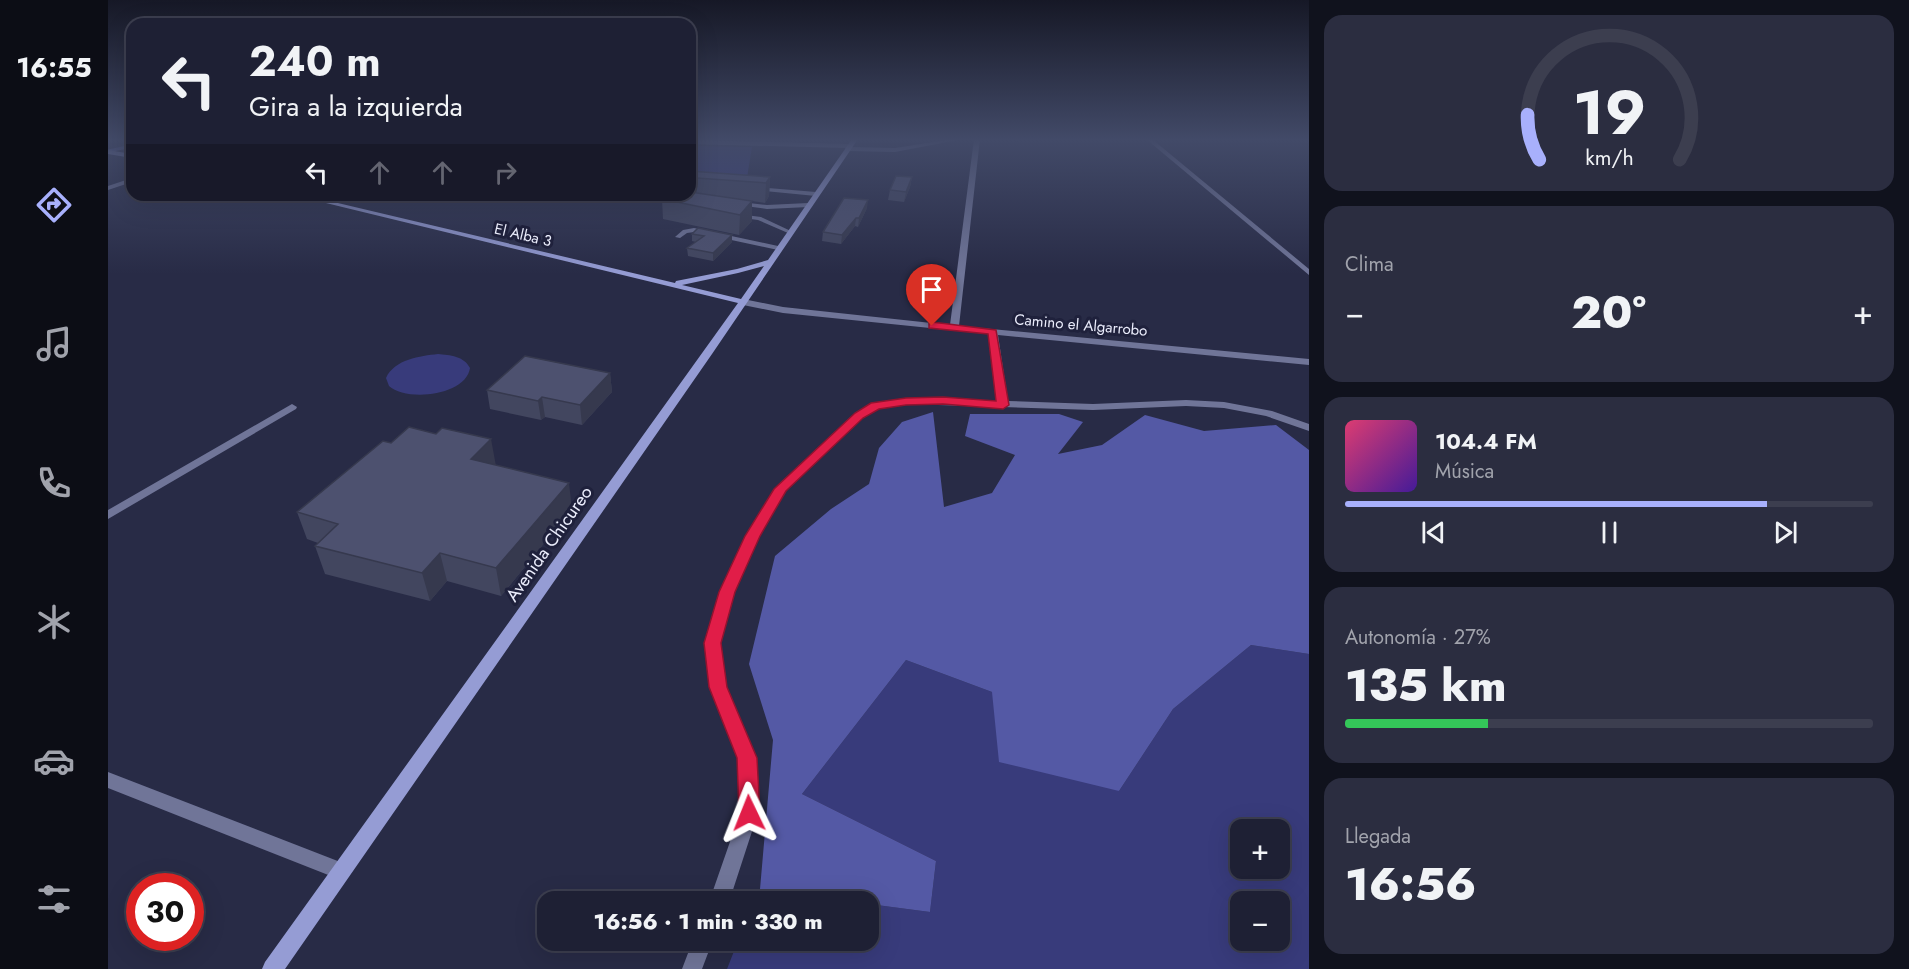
<!DOCTYPE html>
<html lang="es">
<meta charset="utf-8">
<style>
body{margin:0;font-family:Jost,sans-serif;background:#2b2d40;color:#f1f3f6;height:100vh;display:flex;flex-direction:column;font-size:22px;white-space:nowrap}
*{box-sizing:border-box;margin:0}
p{font-size:20px;color:#a1a3ac}
.icon{flex:none;width:33px;height:33px;fill:none;stroke:currentColor;stroke-width:2;stroke-linecap:round;stroke-linejoin:round}
.map{position:relative;flex:1;overflow:hidden}
.panel{display:flex;flex-direction:column;gap:15px;padding:15px;background:#10121d;width:600px}
.panel>*{flex:none}
.top-card{position:absolute;left:18px;top:18px;width:570px;height:183px;border-radius:18px;box-shadow:0 6px 24px #0002,0 0 0 2px #3c3e4f;background:#1e2034;color:#f1f3f6;overflow:hidden}
.buttons{position:absolute;left:1122px;top:819px;display:grid;gap:12px}
.buttons a{display:grid;place-items:center;width:60px;height:60px;border-radius:12px;background:#1e2034;box-shadow:0 6px 24px #0002,0 0 0 2px #3c3e4f;font-size:30px}
.speed{position:absolute;left:18px;top:873px;display:flex;gap:12px;font-size:30px;font-weight:700;text-align:center}
.speed>*{display:grid;place-content:center;width:78px;height:78px;border-radius:50%;background:#1e2034;box-shadow:0 6px 24px #0002,0 0 0 2px #3c3e4f;line-height:1}
.speed .limit{border:9px solid #d22;background:#fff;color:#111}
.pin{position:absolute;display:grid;place-items:center;width:51px;height:51px;color:#fff;margin:-62px -26px;border-radius:50% 50% 50% 0;rotate:-45deg;box-shadow:0 0 6px #0007}
.pin .icon{rotate:45deg}
.me{position:absolute;width:66px;margin:-33px;rotate:358deg;stroke-linejoin:round;filter:drop-shadow(0 0 4px #0008)}
.turn{display:flex;align-items:center;gap:21px;height:126px;padding:0 24px;font-size:27px}
.turn .icon{width:78px;height:78px;stroke-width:2.5}
.turn b{display:block;font-size:42px;line-height:51px}
.lanes{display:flex;align-items:center;height:57px;padding:0 24px;background:#0003;justify-content:center;gap:30px;direction:ltr}
.lanes .off{opacity:.35}
.big{font-size:45px;font-weight:800;line-height:1.1}
.panel .card{flex:1;display:flex;flex-direction:column;justify-content:center;gap:9px;min-width:0;padding:0 21px;border-radius:18px;background:#2b2d40}
.panel .dial{align-items:center;gap:0}
.dial svg{height:156px;overflow:visible;fill:none;stroke:#3c3e4f;stroke-width:7;stroke-linecap:round;text-anchor:middle}
.dial text{fill:#f1f3f6;stroke:none}
.song{display:flex;align-items:center;gap:18px}
.cover{width:72px;height:72px;border-radius:9px;background:linear-gradient(135deg,hsl(340 70% 55%),hsl(260 70% 35%))}
.played{height:6px;border-radius:3px;background:linear-gradient(90deg,#a8b0fc 80%,#3c3e4f 80%)}
.keys{display:flex;justify-content:space-around;direction:ltr}
.heat{display:flex;justify-content:space-between;align-items:center;font-size:33px;direction:ltr}
.charge{height:9px;border-radius:4px;background:linear-gradient(90deg,#34c759 27%,#3c3e4f 0)}
.trip{position:absolute;left:429px;top:891px;width:342px;height:60px;border-radius:18px;background:#1e2034;box-shadow:0 6px 24px #0002,0 0 0 2px #3c3e4f;font-weight:800;line-height:60px;text-align:center}
main{display:flex;flex:1;min-height:0}
.tab-bar{display:flex;flex-direction:column;width:108px;justify-content:space-around;align-items:center;background:#0c0d15;color:#a1a3ac}
.tab-bar .icon{width:42px;height:42px}
.tab-bar .current{color:#a8b0fc}
.tab-bar b{font-size:27px;color:#f1f3f6}
.map>svg:first-child{display:block}
.green{fill:#383b7b;fill-rule:evenodd}
.forest{fill:#5459a5}
.lines{fill:none;stroke-linecap:round;stroke-linejoin:round}
.stream{stroke:#6c72c1;stroke-width:3}
.lane{fill:#707598;fill-rule:evenodd}
.street{fill:#707598;fill-rule:evenodd}
.secondary{fill:#959cd4;fill-rule:evenodd}
.wall{fill:#42465f}
.shaded-wall{fill:#36394e}
.building{fill:#4d516f;stroke:#36394e;stroke-width:1.5}
.route{fill:#e11d48;stroke:#92132f;stroke-width:1.5}
.labels{text-anchor:middle;stroke-width:6;stroke-linejoin:round;paint-order:stroke}
.far-street-label{font-size:15px;fill:#ebedfc;stroke:#1f213c}
.street-label{font-size:18px;fill:#ebedfc;stroke:#1f213c}
</style>
<main>
<nav class="tab-bar">
<b>16:55</b>
<svg class="icon current" aria-label="directions" viewBox="0 0 24 24"><path d="M12 3l9 9-9 9-9-9zM9 14v-3h6M13 9l2 2-2 2"/></svg>
<svg class="icon" aria-label="music" viewBox="0 0 24 24"><path d="M9 18V5l10-2v13"/><circle cx="6" cy="18" r="3"/><circle cx="16" cy="16" r="3"/></svg>
<svg class="icon" aria-label="phone" viewBox="0 0 24 24"><path d="M5 4h4l2 5-3 2q2 4 5 5l2-3 5 2v4C11 20 4 13 5 4z"/></svg>
<svg class="icon" aria-label="climate" viewBox="0 0 24 24"><path d="M12 3v18M4 7l16 10M4 17L20 7"/></svg>
<svg class="icon" aria-label="car" viewBox="0 0 24 24"><path d="M5 17H2v-5l4-1 3-4h7l3 4 3 1v5h-3M9 17h6M6 11h13"/><circle cx="7" cy="17" r="2"/><circle cx="17" cy="17" r="2"/></svg>
<svg class="icon" aria-label="filters" viewBox="0 0 24 24"><path d="M4 7h16M4 17h16"/><circle cx="9" cy="7" r="2"/><circle cx="15" cy="17" r="2"/></svg>
</nav>
<div class="map">
<svg width="1201" height="969" viewBox="0 0 1201 969">
<rect width="100%" height="100%" fill="#282b46"/>
<path class="green" d="M582 146 644 147 638 184 582 179Z
M330 354C342 355 356 356 362 368 358 396 298 402 281 386L278 378C287 359 312 356 330 354Z
M1143 645 1201 654V969H619L630 941 760 940 761 904 822 912 828 861 694 794 798 660 884 692 1011 791 1065 709ZM1132 830H1172V868H1132ZM1132 902H1172V940H1132Z
M652 889 744 901H647Z"/>
<path class="forest" d="M825 412 836 507 884 493 907 455 857 436 862 414H951L975 422 950 454 994 445 1037 415 1096 431 1168 425 1201 450V654L1143 645 1065 709 1011 791 891 762 884 692 798 660 694 794 828 861 822 912 761 904 760 902 744 901 652 889 665 740 641 664 667 556 723 509 761 484 771 448 794 422Z"/>
<g class="lines">
<path class="stream" d="M0 151 24 146"/>
<path class="lane" d="M648 187 708 192 711 194 708 196 646 190 645 189Z
M632 202 659 205 700 203 703 205 700 207 659 209 630 205V203Z
M630 214 653 217 685 232 680 233 650 220 628 217V215Z
M586 228 670 246 673 248 670 250 586 232 579 233 572 238 567 237 575 230Z"/>
<path class="street" d="M844 139H855L787 152 740 151 737 149 738 148 582 144V140L742 144 745 146 744 147 787 148Z
M866 139H872L851 326 1201 359V365L890 335 900 401 985 404 1078 400 1116 402 1164 411 1201 424V431L1158 416 1116 408 1078 406 985 410 798 404 771 409 755 417 678 491 651 536 626 592 612 643 618 687 647 758 650 813 621 902H601L632 813 631 758 602 687 598 643 612 592 639 536 669 486 747 413 764 404 798 398 889 401 881 334 675 313 635 305 631 302 635 299 675 307 842 325Z
M1038 139H1044L1201 269V275Z
M24 178V182L0 190V186Z
M184 404 189 407 188 409 0 519V510Z
M0 772 240 865 243 871 240 877 233 880 0 788Z
M585 940H605L594 969H574Z"/>
<path class="secondary" d="M744 139H750L604 354 177 969H154L157 962 630 303 185 195H196L567 283 568 281 629 269 660 260ZM656 266 633 299 574 285 630 273Z
M0 150 24 154V158L0 154Z"/>
</g>
<path class="wall" d="M582 171 662 177 661 196 657 203 644 201V221L631 235 555 219 554 199Z
M804 177 802 187 796 202 780 200 782 190Z
M759 208 750 227 747 226 733 244 714 241 715 232Z
M590 228 624 242 605 261 580 256 579 248 588 242 584 241V234Z
M502 373 504 392 474 425 437 417 433 420 382 409 379 390Z
M283 443 388 465 464 509 393 596 339 581 322 601 217 574 207 546 210 543 199 539 189 512Z"/>
<path class="shaded-wall" d="M662 177 661 196 657 203 658 183Z
M804 177 802 187 796 202 798 192Z
M589 178V197L582 195V184Z
M760 200 759 208 750 227 751 218Z
M644 201V221L631 235 632 215Z
M748 218 747 226 733 244 734 235Z
M624 235V242L605 261V253Z
M502 373 504 392 474 425 472 405Z
M434 397 437 417 433 420 430 401Z
M383 439 388 466 363 459Z
M461 483 464 509 393 596 388 568Z
M332 553 339 581 322 601 314 573Z"/>
<path class="building" d="M582 171 662 177 658 183 589 178 582 184Z
M788 176 804 177 798 192 782 190Z
M582 192 644 201 632 215 554 199 558 195H582Z
M736 198 760 200 751 218H748L734 235 715 232Z
M590 228 624 235 605 253 579 248 596 236 584 234Z
M417 356 502 373 472 405 434 397 430 401 379 390Z
M301 427 328 434 334 428 383 439 363 459 461 483 388 568 332 553 314 573 207 546 230 524 189 512 275 441 283 443Z"/>
<linearGradient id="sky" x2="0" y2="1"><stop stop-color="#161826"/><stop offset="0.51" stop-color="#424a68"/><stop offset="1" stop-color="#424a68" stop-opacity="0"/></linearGradient>
<rect width="1201" height="274" fill="url(#sky)"/>
<path class="route" d="M824 322 888 330 901 405 895 409 835 404 798 405 771 409 755 418 678 491 652 536 627 592 613 643 619 687 649 758 652 813 649 820 641 823 634 820 631 813 629 758 601 687 596 643 611 592 637 536 666 489 747 413 763 403 798 398 835 397 888 401 880 334 821 328V323Z"/>
<g class="labels">
<g class="far-street-label">
<text transform="translate(415 235) rotate(13)" y="5">El Alba 3</text>
<text transform="translate(973 325) rotate(5)" y="5">Camino el Algarrobo</text>
</g>
<g class="street-label">
<text transform="translate(441 544) rotate(-55)" y="6">Avenida Chicureo</text>
</g>
</g>
</svg>
<div class="buttons">
<a>+</a>
<a>−</a>
</div>
<div class="speed"><div class="limit">30</div></div>
<div class="pin" style="left:824px;top:326px;background:#d93025"><svg class="icon" aria-label="arrive" viewBox="0 0 24 24"><path d="M6 21V4h12l-3 4 3 4H6"/></svg></div>
<svg class="me" style="left:641px;top:813px" viewBox="-20 -20 40 40"><path d="M0-17L14 15 0 8-14 15z" fill="#e11d48" stroke="#fff" stroke-width="4"/></svg>
<div class="trip">16:56 · 1 min · 330 m</div>
<div class="top-card">
<div class="turn"><svg class="icon" aria-label="left" viewBox="0 0 24 24"><path d="M17 20v-9H6M10 6l-5 5 5 5"/></svg><div><b>240 m</b>Gira a la izquierda</div></div>
<div class="lanes"><svg class="icon" aria-label="left" viewBox="0 0 24 24"><path d="M17 20v-9H6M10 6l-5 5 5 5"/></svg><svg class="icon off" aria-label="ahead" viewBox="0 0 24 24"><path d="M12 20V5M6 11l6-6 6 6"/></svg><svg class="icon off" aria-label="ahead" viewBox="0 0 24 24"><path d="M12 20V5M6 11l6-6 6 6"/></svg><svg class="icon off" aria-label="right" viewBox="0 0 24 24"><path d="M7 20v-9h11M14 6l5 5-5 5"/></svg></div>
</div>
</div>
<section class="panel">
<div class="card dial"><svg viewBox="0 0 100 80">
<path d="M14 69A42 42 0 1 1 86 69"/>
<path d="M14 69A42 42 0 0 1 8 46" stroke="#a8b0fc"/>
<text x="50" y="56" font-size="32" font-weight="700">19</text>
<text x="50" y="72" font-size="11">km/h</text>
</svg></div>
<div class="card"><p>Clima</p>
<div class="heat"><a>−</a><b class="big">20°</b><a>+</a></div>
</div>
<div class="card">
<div class="song"><i class="cover"></i><div><b>104.4 FM</b><p>Música</p></div></div>
<div class="played"></div>
<div class="keys"><svg class="icon" aria-label="previous" viewBox="0 0 24 24"><path d="M18 5L8 12l10 7zM5 5v14"/></svg><svg class="icon" aria-label="pause" viewBox="0 0 24 24"><path d="M8 5v14M16 5v14"/></svg><svg class="icon" aria-label="next" viewBox="0 0 24 24"><path d="M6 5l10 7-10 7zM19 5v14"/></svg></div>
</div>
<div class="card"><p>Autonomía · 27%</p><b class="big">135 km</b><div class="charge"></div></div>
<div class="card"><p>Llegada</p><b class="big">16:56</b></div>
</section>
</main>
